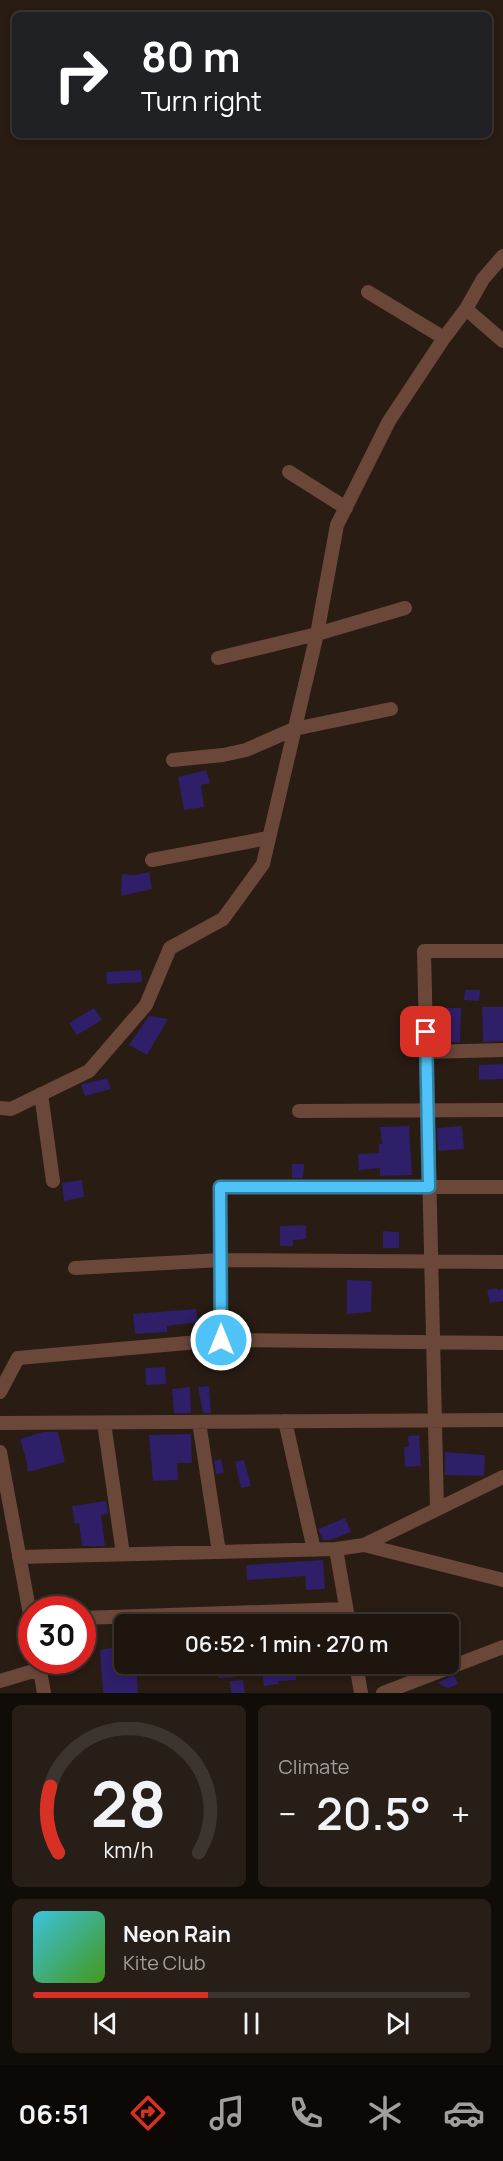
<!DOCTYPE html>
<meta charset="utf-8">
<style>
body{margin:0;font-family:Manrope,sans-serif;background:#261e17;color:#f1f3f6;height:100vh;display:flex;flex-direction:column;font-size:22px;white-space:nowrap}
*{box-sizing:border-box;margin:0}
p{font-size:20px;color:#a19f9e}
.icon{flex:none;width:33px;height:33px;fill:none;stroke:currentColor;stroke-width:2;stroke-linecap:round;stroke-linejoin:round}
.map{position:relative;height:1693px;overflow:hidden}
.sheet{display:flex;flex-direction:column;gap:12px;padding:12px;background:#100c08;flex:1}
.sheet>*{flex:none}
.top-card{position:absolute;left:12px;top:12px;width:480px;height:126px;border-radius:9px;box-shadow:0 3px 9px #0003,0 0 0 2px #3c342e;background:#202124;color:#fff;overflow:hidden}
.speed{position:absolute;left:18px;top:1596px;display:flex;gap:12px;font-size:30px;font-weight:700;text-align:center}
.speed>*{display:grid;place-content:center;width:78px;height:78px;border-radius:50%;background:#1e150e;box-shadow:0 3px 9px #0003,0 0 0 2px #3c342e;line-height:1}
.speed .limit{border:9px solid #d22;background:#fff;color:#111}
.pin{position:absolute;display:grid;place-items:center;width:51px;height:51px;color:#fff;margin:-26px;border-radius:12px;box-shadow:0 3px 9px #0006}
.me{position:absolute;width:66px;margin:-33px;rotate:0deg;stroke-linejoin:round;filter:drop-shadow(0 0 4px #0008)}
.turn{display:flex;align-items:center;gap:21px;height:126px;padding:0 30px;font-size:27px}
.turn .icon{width:78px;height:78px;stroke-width:2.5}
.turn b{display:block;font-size:42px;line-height:51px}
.big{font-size:45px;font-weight:600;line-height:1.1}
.sheet .tile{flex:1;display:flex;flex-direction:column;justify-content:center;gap:9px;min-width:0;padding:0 21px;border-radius:9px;background:#261e17}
.sheet .dial{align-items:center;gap:0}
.dial svg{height:156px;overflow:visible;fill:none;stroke:#3c342e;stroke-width:7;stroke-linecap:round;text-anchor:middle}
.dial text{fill:#f1f3f6;stroke:none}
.song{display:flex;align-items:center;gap:18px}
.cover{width:72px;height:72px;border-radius:9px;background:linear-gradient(135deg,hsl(190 70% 55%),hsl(100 70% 35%))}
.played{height:6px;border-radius:3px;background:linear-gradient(90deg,#d93025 40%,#3c342e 40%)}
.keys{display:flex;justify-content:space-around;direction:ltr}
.heat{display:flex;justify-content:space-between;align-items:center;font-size:33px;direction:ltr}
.sheet .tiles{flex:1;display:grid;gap:12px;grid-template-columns:1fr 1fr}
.tile:last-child{grid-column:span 2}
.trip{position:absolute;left:114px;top:1614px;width:345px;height:60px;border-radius:9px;background:#1e150e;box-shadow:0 3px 9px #0003,0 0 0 2px #3c342e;font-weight:600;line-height:60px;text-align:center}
.tab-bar{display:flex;height:96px;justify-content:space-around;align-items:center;background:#0c0806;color:#a19f9e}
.tab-bar .icon{width:42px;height:42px}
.tab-bar .selected{color:#d93025}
.tab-bar b{font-size:27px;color:#f1f3f6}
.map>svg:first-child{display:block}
.building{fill:#2f1e68}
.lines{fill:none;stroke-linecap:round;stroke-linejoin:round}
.street{stroke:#6b473a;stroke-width:14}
.route-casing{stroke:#337fa1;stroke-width:15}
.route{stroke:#4fc3f7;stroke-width:10}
</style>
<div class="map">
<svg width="503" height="1693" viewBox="0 0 503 1693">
<rect width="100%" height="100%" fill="#281c13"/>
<path class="building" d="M206 770 210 783 201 785 204 807 184 810 178 777Z
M149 872 152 889 121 896 122 874 135 875Z
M141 970 142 982 107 984 106 972Z
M465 990H480L479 1001 464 1000Z
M482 1007H503V1041L483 1042Z
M94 1008 102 1020 77 1035 69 1023Z
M445 1008H461L460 1042H445Z
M149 1016 168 1019 147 1055 129 1045Z
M503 1064V1079L479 1080V1065Z
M107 1078 111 1089 85 1096 81 1085Z
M409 1126 412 1175 380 1176V1168L359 1170 358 1154 379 1153V1144H382L380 1127Z
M462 1126 464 1149 438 1151 437 1128Z
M292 1164H304L303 1178H292Z
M82 1180 84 1197 64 1201 62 1183Z
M306 1225V1239L293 1240V1246H280V1226Z
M383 1231 399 1232V1248H383Z
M347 1280 372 1281 371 1312 347 1314Z
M497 1288V1290L503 1289V1301L490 1303 487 1290Z
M196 1309 198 1322 167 1326V1332L135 1334 133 1314Z
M165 1367 166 1384 146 1385 145 1368Z
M209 1386 211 1413H203L198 1387Z
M190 1387 191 1413H174L172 1389Z
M43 1432H58L65 1462 28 1472 26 1459 20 1439Z
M191 1434 192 1463H177L178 1480 153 1481 149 1435Z
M419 1435 421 1466 405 1467 404 1447 409 1446 408 1436Z
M445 1452 485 1455 484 1476 445 1475Z
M221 1459 224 1473 216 1474 214 1461Z
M244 1460 251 1486 241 1488 235 1462Z
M106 1501 108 1514 101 1515 105 1546H82L79 1523 75 1524 72 1506Z
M345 1518 351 1532 330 1540H323L318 1529Z
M323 1560 325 1589 306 1590 305 1576 247 1580 246 1565Z
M116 1647 119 1664H136L138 1693H103L100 1650Z
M218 1664H235L236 1677 218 1678Z
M261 1664H295L296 1680 278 1681 279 1684 264 1686Z
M454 1675 458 1684 449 1688 437 1683Z
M243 1680 245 1693H231L230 1681Z"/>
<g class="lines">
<path class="street" d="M368 292 444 338
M466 309 503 341
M289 472 346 508
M218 658 317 634 405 608
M173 760 223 755 246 750 294 729 391 709
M152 860 268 838
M426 1052 503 1050
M41 1094 53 1181
M0 1108 11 1109 89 1071 146 1005 170 948 223 919 263 864 317 634 337 525 389 421 444 338 466 309 483 279 503 256
M299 1111 503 1110
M75 1268 221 1260 503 1262
M221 1340 220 1187H503
M0 1392 18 1358 221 1340 503 1343
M285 1421 314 1550
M199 1422 219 1552
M0 1423 503 1420
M104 1423 123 1554
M0 1452 32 1625
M437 1509 424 951H503
M364 1545 503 1580
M336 1549 349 1624
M19 1557 336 1549 364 1545 503 1477
M82 1618 346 1609
M38 1660 44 1693
M356 1664 361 1693
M0 1681 40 1669
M383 1693 503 1647"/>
</g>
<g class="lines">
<defs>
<path id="route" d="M221 1340 220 1187H429L426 1032"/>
</defs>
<use href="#route" class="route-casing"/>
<use href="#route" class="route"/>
</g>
</svg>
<div class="speed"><div class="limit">30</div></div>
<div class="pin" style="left:426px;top:1032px;background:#d93025"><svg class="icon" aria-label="arrive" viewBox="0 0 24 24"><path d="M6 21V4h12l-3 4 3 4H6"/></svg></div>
<svg class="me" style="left:221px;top:1340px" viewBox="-20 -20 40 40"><circle r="17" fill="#4fc3f7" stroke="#fff" stroke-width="3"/><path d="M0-11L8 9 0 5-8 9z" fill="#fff"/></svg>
<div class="trip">06:52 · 1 min · 270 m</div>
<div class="top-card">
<div class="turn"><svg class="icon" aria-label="right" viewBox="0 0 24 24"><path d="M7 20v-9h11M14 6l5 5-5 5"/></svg><div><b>80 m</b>Turn right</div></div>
</div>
</div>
<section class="sheet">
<div class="tiles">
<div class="tile dial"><svg viewBox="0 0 100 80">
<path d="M14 69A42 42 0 1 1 86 69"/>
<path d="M14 69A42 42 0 0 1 10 35" stroke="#d93025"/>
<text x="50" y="56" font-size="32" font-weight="700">28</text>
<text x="50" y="72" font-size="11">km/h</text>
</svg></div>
<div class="tile"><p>Climate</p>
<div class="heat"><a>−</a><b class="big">20.5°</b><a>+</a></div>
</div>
<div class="tile">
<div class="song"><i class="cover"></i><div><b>Neon Rain</b><p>Kite Club</p></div></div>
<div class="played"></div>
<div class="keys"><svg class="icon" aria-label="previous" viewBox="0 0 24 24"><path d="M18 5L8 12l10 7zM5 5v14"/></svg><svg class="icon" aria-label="pause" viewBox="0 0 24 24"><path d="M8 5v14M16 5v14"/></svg><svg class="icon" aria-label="next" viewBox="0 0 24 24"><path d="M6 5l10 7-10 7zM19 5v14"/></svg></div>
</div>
</div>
</section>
<nav class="tab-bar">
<b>06:51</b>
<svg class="icon selected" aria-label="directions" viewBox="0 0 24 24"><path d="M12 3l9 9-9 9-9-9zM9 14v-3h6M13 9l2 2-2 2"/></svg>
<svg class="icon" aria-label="music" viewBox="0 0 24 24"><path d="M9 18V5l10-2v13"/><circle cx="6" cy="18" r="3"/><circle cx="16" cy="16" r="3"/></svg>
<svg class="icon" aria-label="phone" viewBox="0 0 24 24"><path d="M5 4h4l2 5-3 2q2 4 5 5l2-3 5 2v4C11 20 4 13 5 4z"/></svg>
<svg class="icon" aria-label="climate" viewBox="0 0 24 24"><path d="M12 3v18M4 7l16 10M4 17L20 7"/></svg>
<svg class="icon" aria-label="car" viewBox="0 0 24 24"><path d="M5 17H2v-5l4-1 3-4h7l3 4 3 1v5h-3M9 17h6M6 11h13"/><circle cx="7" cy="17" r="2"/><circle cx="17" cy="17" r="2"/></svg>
</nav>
